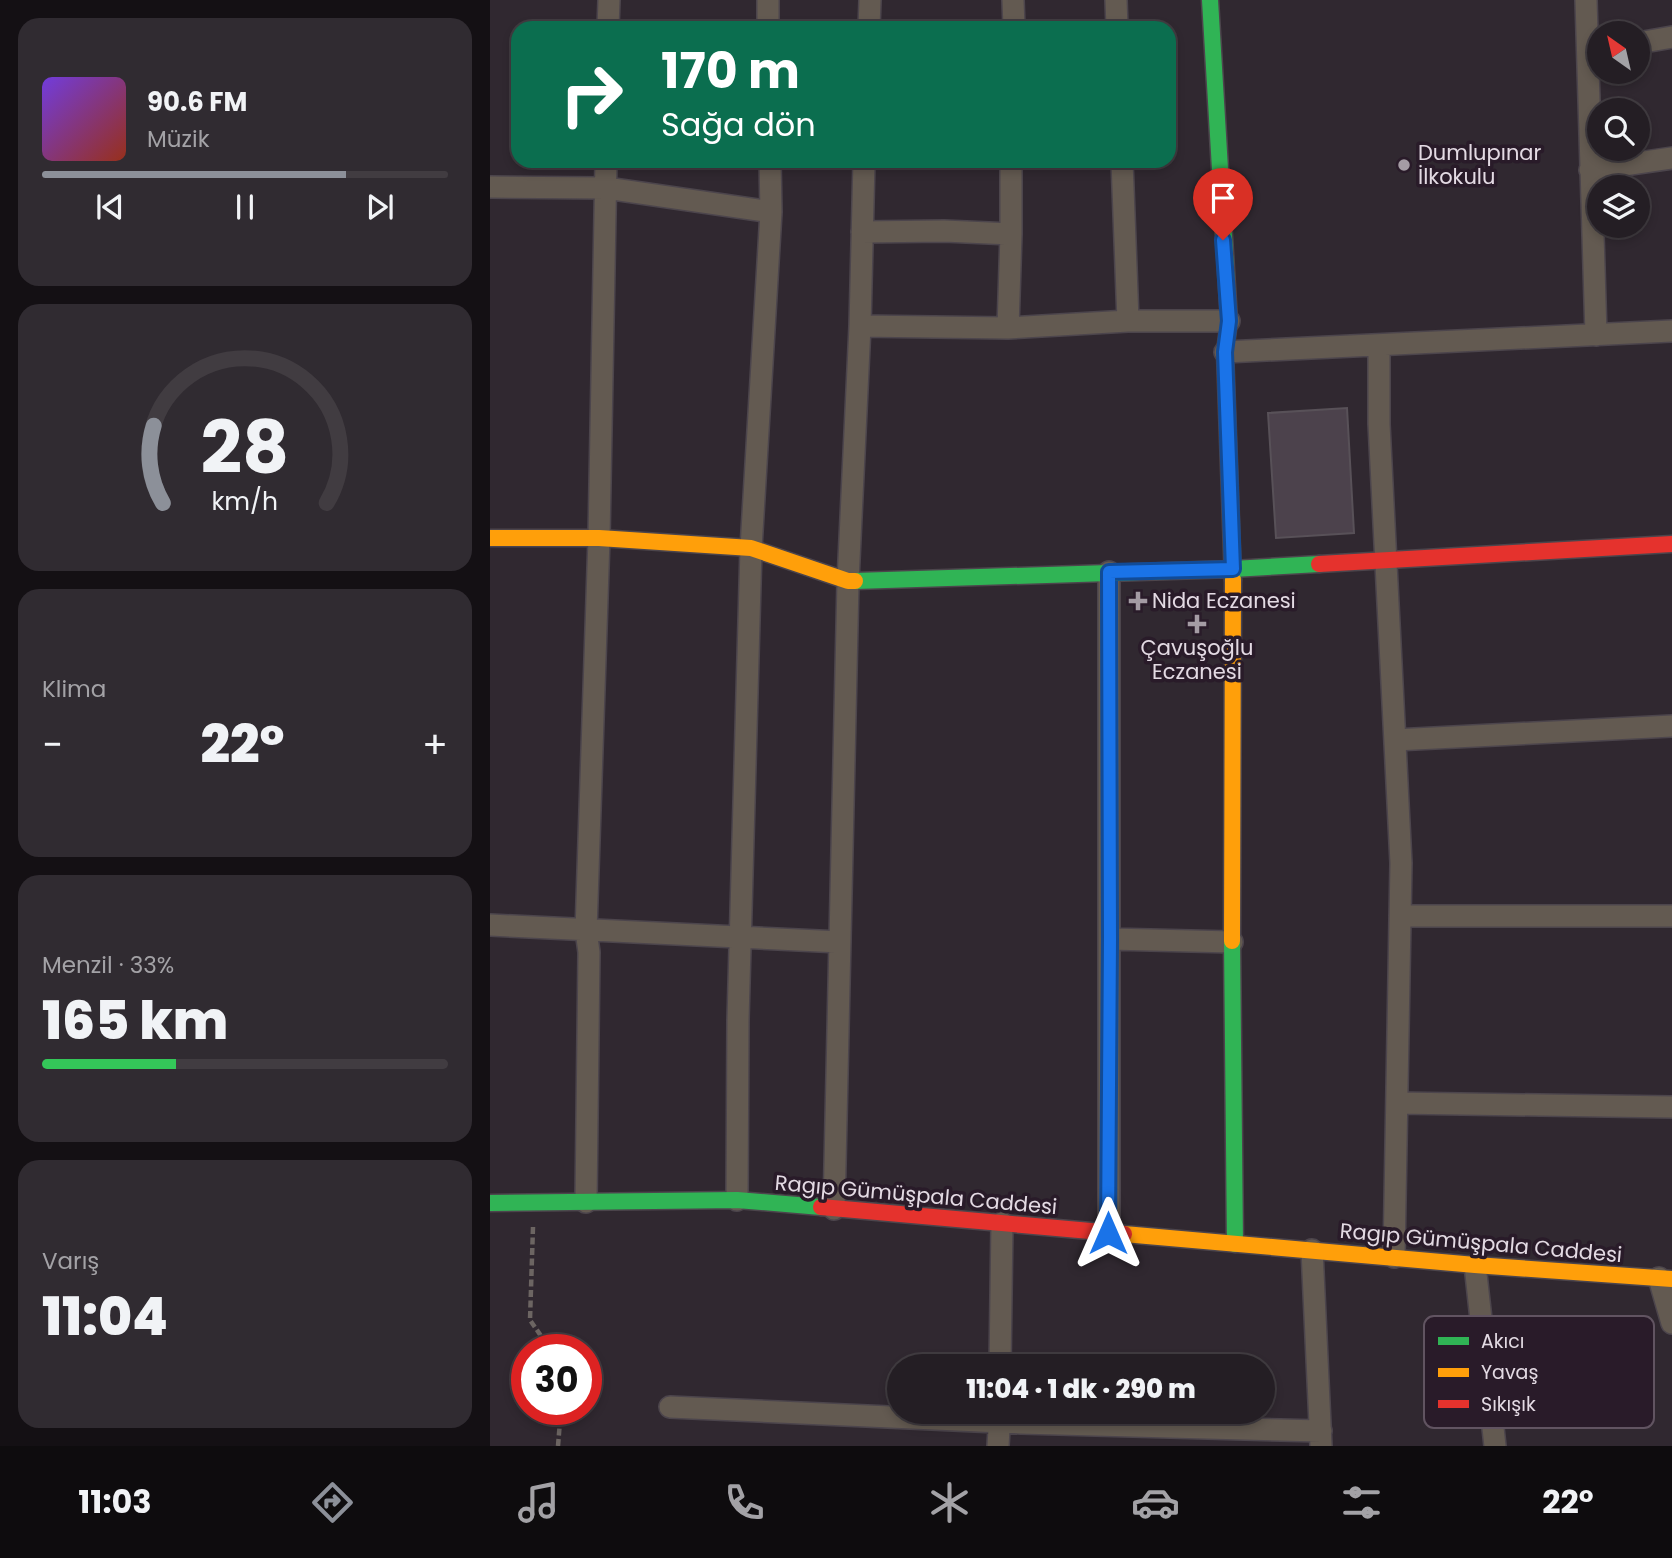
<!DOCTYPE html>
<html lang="tr">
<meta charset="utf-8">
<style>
body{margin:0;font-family:Poppins,sans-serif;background:#302b31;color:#f1f3f6;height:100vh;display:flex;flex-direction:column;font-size:26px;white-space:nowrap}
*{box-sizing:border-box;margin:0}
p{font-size:23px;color:#a3a2a6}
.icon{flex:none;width:38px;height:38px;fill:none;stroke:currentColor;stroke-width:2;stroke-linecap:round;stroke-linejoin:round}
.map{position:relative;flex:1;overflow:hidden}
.side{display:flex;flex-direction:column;gap:18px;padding:18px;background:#141014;width:490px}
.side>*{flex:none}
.banner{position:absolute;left:21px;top:21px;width:665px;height:147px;border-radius:21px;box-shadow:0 4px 10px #0003,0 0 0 2px #413c41;background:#0b6e4f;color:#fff;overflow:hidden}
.needle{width:46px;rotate:326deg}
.tools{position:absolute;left:1097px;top:21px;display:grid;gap:14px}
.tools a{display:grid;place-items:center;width:63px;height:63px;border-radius:50%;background:#241e24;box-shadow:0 4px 10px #0003,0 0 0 2px #413c41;font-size:35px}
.speed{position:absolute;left:21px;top:1334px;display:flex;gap:14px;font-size:35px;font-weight:700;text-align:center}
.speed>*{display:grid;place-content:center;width:91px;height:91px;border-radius:50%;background:#241e24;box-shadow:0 4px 10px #0003,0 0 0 2px #413c41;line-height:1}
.speed .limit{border:10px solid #d22;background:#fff;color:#111}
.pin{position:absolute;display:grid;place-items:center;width:60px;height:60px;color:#fff;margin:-72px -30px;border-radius:50% 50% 50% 0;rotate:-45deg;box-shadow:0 0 7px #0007}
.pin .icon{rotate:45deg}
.me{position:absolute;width:77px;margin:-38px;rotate:0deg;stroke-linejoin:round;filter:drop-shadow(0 0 5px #0008)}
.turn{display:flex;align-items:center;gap:24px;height:147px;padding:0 35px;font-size:32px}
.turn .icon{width:91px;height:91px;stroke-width:2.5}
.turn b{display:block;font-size:49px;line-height:60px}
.big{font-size:52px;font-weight:800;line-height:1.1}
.side .card{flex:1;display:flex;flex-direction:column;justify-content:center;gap:10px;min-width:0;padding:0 24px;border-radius:21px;background:#302b31}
.side .dial{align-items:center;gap:0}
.dial svg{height:182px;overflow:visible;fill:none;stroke:#413c41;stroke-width:7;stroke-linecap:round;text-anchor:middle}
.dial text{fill:#f1f3f6;stroke:none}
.song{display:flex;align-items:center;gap:21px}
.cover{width:84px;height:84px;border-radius:10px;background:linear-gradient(135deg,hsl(260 70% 55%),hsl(10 70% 35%))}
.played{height:7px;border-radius:4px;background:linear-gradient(90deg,#8c9099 75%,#413c41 75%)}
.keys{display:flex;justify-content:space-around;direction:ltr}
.heat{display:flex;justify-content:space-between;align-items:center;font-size:38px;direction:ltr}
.charge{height:10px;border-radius:5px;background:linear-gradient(90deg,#34c759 33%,#413c41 0)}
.trip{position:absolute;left:397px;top:1354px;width:388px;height:70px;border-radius:35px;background:#241e24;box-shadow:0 4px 10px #0003,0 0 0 2px #413c41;font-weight:800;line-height:70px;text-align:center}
.tab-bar{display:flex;height:112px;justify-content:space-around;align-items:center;background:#0e0c0e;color:#a3a2a6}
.tab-bar .icon{width:49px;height:49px}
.tab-bar .selected{color:#8c9099}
.tab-bar b{font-size:32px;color:#f1f3f6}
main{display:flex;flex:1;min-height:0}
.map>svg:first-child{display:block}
.building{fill:#4c424c;stroke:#585158;stroke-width:2}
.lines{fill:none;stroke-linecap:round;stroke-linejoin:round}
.street-casing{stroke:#4c454c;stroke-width:24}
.fast-casing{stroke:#4c454c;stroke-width:19}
.slow-casing{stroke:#4c454c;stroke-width:19}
.jam-casing{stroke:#4c454c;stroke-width:19}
.path{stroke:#6c6562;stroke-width:4.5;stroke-dasharray:7 3.5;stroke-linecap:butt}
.street{stroke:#635a51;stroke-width:21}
.fast{stroke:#30b455;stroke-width:16}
.slow{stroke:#ff9f0a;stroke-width:16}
.jam{stroke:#e5322d;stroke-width:16}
.route-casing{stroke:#114b97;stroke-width:18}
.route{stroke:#1a73e8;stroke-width:12}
.poi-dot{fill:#a49ca4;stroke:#291b29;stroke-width:2.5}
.labels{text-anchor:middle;stroke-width:7;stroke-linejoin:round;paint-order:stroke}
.poi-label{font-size:21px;fill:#e3dae3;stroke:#291b29;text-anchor:start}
.street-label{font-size:21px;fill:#e3dae3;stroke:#291b29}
.key{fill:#291b29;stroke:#615461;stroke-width:2}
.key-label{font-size:19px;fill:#e3dae3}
</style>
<main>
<section class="side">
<div class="card">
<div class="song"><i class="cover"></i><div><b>90.6 FM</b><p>Müzik</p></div></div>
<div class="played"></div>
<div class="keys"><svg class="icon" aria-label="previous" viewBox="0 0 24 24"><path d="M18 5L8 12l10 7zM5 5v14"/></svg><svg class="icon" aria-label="pause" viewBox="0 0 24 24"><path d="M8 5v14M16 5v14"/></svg><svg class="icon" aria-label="next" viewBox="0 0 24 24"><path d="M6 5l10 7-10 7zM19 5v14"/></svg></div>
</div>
<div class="card dial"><svg viewBox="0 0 100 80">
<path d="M14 69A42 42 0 1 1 86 69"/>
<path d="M14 69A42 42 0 0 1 10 35" stroke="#8c9099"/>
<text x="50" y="56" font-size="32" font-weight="700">28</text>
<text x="50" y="72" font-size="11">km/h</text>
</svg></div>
<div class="card"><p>Klima</p>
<div class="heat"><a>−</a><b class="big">22°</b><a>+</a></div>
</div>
<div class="card"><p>Menzil · 33%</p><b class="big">165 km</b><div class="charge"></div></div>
<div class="card"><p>Varış</p><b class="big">11:04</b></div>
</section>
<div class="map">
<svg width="1182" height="1446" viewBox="0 0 1182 1446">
<rect width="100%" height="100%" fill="#302830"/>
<path class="building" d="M857 408 864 533 786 538 778 413Z"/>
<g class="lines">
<defs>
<path id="street" d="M278 0V28
M523 0 524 28
M626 0 627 28
M1096 0 1106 335
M118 28 119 0
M379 28 380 0
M1148 43 1182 37
M632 161 638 321
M1100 170 1182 158
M0 187 116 188 281 212
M372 232 454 231 521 234V161
M370 326 518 328 638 321H739
M518 328 521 234
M889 346V424L911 863 904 1257
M735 352 1182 331
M905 740 1182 726
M910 916H1182
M0 925 350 942
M620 939 742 942
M907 1103 1182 1107
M247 1200 248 1020 261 548 281 212 280 161
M96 1202 99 952 96 931 109 538 116 161
M344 1209 358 581 370 326 374 161
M619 1233V572
M822 1250 831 1446
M985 1265 1005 1446
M1169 1278 1182 1323
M510 1367 512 1223
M180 1407 531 1423 831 1431
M508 1446 510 1412"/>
<path id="fast" d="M720 0 739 321 735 352 743 580
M365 581 743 569 829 564
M742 941 745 1244
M0 1203 247 1200 331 1207"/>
<path id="slow" d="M0 538H109L261 548 358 581H365
M742 941 743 580
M634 1234 985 1265 1182 1279"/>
<path id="jam" d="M829 564 1182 544
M331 1207 634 1234"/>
</defs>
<use href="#street" class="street-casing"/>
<use href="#fast" class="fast-casing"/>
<use href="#slow" class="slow-casing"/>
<use href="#jam" class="jam-casing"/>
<path class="path" d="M43 1227 40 1320 60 1349
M68 1446 71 1409"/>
<use href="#street" class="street"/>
<use href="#fast" class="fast"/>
<use href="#slow" class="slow"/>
<use href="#jam" class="jam"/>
</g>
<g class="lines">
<defs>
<path id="route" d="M618 1233 620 939 619 572 743 569 735 352 739 321 733 240"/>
</defs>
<use href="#route" class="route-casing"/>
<use href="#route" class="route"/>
</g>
<g class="poi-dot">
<circle cx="914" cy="165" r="7"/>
<path d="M644.5 590.5h7v7h7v7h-7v7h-7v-7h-7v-7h7z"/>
<path d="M703.5 613.5h7v7h7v7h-7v7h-7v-7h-7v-7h7z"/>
</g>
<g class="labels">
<g class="poi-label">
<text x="928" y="160">Dumlupınar<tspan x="928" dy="24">İlkokulu</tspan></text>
<text x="662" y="608">Nida Eczanesi</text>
<text x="707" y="655" text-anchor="middle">Çavuşoğlu<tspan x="707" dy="24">Eczanesi</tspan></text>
</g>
<g class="street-label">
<text transform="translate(426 1195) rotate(5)" y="7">Ragıp Gümüşpala Caddesi</text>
<text transform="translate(991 1243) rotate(5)" y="7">Ragıp Gümüşpala Caddesi</text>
</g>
</g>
<rect x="934" y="1316" width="230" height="112" rx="10" class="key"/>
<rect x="948" y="1337" width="31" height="8" fill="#30b455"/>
<rect x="948" y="1368" width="31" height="9" fill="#ff9f0a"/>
<rect x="948" y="1400" width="31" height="8" fill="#e5322d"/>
<g class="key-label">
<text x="991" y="1348">Akıcı</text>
<text x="991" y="1379">Yavaş</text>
<text x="991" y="1411">Sıkışık</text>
</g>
</svg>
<div class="tools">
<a><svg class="needle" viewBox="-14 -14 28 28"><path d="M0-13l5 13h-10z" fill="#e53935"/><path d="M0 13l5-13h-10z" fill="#a3a2a6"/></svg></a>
<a><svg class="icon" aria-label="search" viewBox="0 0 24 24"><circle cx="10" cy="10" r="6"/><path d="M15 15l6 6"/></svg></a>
<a><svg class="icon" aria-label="layers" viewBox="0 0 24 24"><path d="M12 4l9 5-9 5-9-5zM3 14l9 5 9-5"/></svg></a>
</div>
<div class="speed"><div class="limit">30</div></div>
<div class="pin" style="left:733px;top:240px;background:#d93025"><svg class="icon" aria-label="arrive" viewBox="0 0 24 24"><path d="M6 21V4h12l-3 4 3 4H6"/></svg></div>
<svg class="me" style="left:618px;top:1233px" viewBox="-20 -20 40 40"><path d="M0-17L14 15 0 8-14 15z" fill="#1a73e8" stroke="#fff" stroke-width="4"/></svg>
<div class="trip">11:04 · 1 dk · 290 m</div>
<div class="banner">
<div class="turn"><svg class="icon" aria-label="right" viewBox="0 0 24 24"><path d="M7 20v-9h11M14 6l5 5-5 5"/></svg><div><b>170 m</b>Sağa dön</div></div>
</div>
</div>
</main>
<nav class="tab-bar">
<b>11:03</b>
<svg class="icon selected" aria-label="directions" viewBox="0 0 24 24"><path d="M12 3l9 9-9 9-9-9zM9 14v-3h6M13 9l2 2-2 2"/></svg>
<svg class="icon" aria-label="music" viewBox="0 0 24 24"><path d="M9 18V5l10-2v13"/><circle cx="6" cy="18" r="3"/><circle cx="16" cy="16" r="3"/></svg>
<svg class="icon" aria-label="phone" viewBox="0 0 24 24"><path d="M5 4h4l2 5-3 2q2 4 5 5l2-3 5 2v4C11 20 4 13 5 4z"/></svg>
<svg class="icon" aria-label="climate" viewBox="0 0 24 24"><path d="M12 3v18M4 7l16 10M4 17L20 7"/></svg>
<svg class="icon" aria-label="car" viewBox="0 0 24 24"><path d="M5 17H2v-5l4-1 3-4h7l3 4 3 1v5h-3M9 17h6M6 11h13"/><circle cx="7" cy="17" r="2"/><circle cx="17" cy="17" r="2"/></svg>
<svg class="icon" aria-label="filters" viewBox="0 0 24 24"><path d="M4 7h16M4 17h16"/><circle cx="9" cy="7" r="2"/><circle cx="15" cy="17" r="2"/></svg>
<b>22°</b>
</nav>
